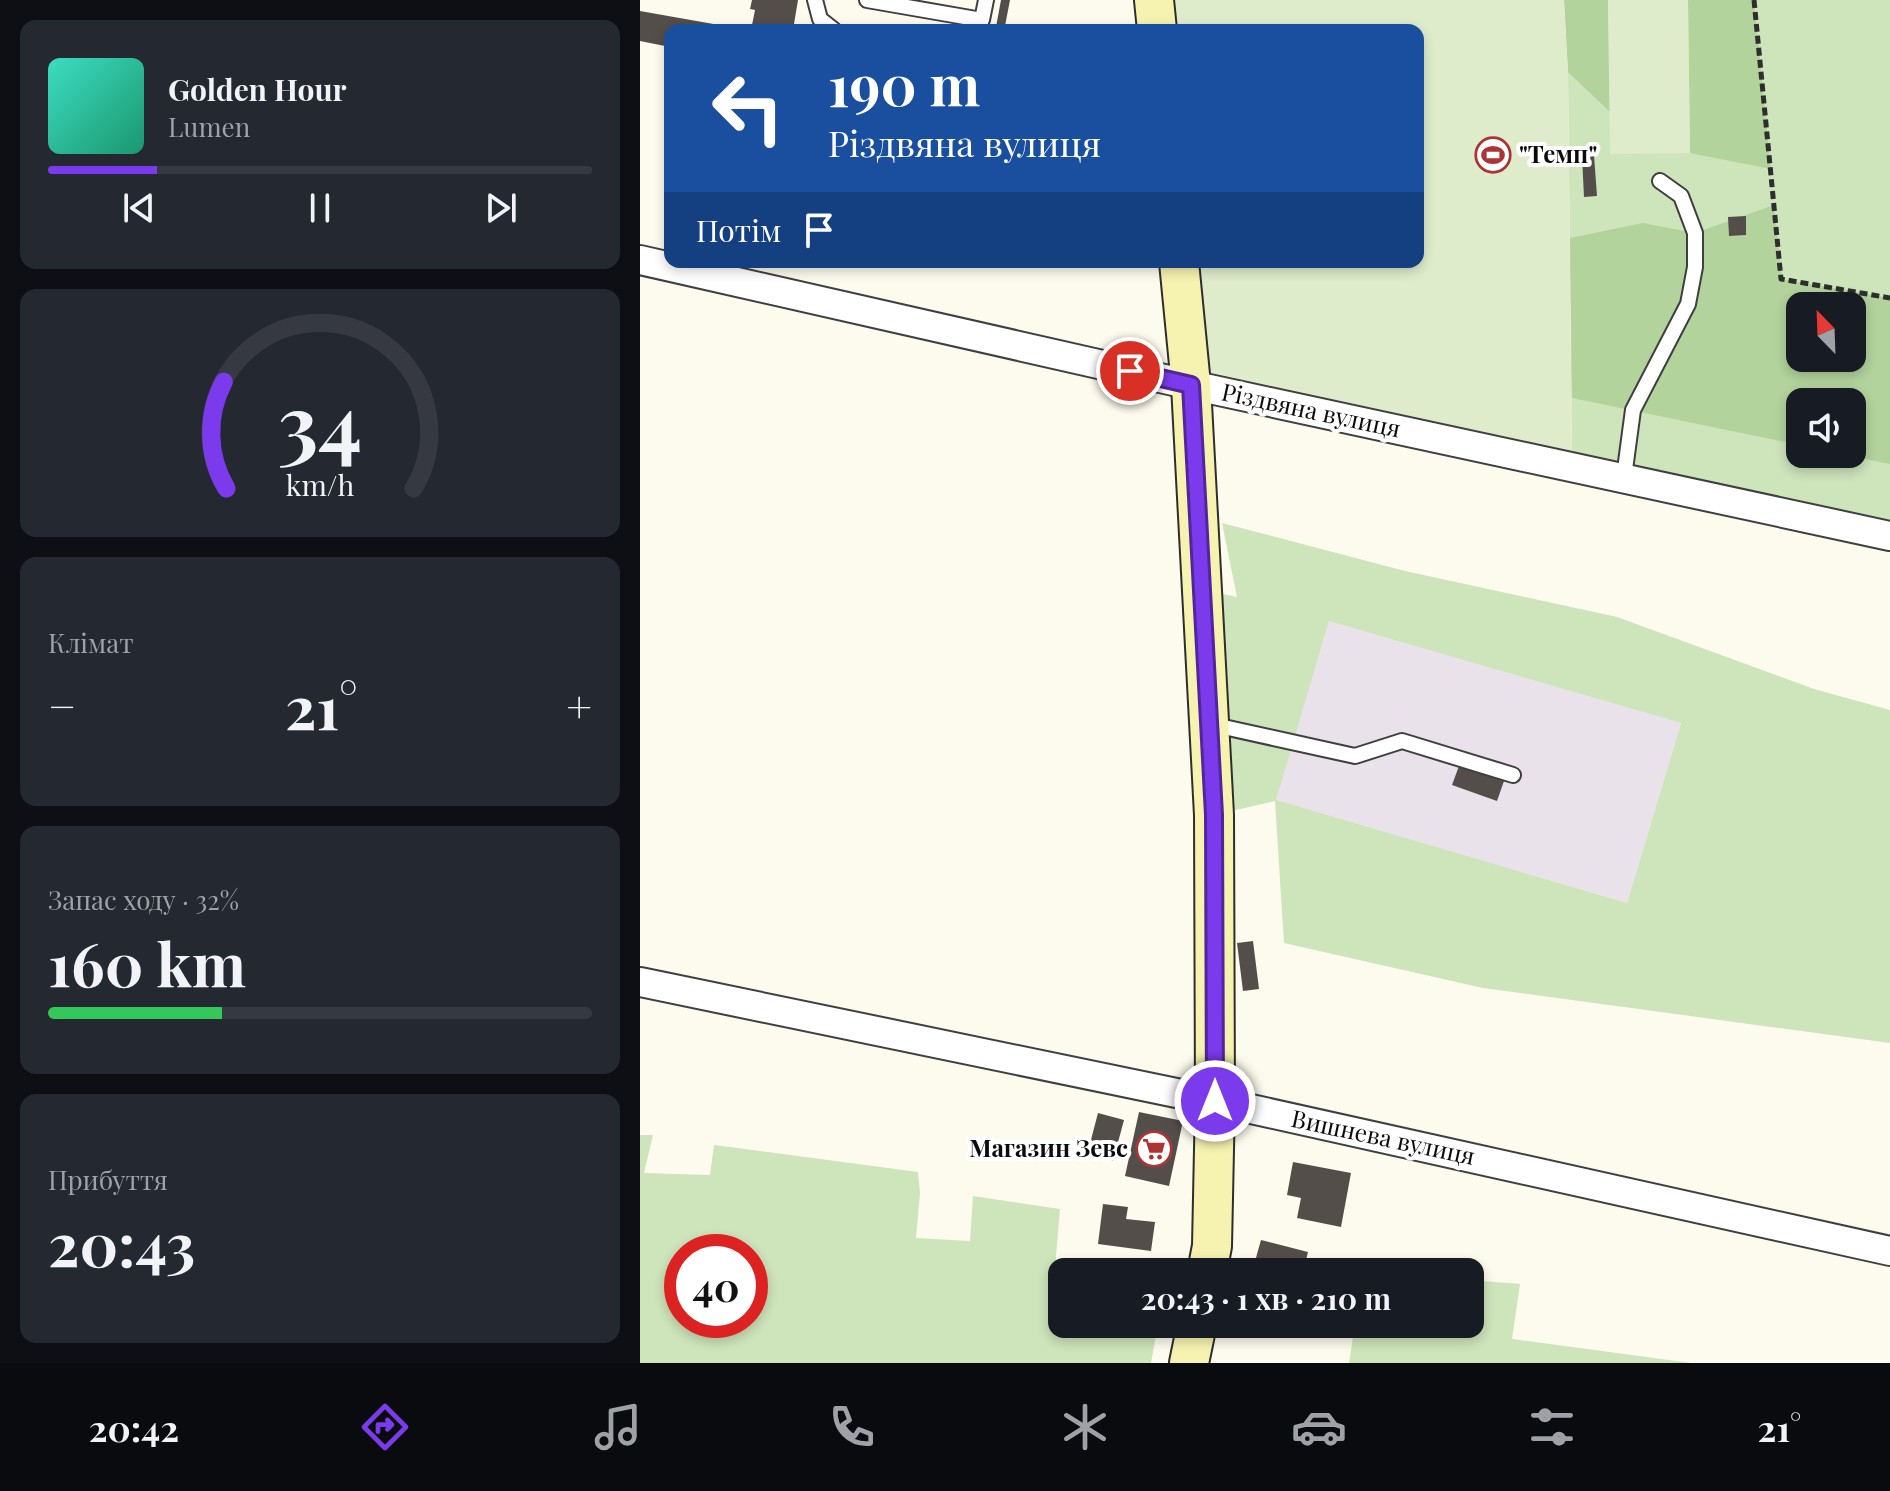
<!DOCTYPE html>
<html lang="uk">
<meta charset="utf-8">
<style>
body{margin:0;font-family:"Playfair Display",serif;background:#242831;color:#f1f3f6;height:100vh;display:flex;flex-direction:column;font-size:30px;white-space:nowrap}
*{box-sizing:border-box;margin:0}
p{font-size:26px;color:#9ea1a6}
.icon{flex:none;width:44px;height:44px;fill:none;stroke:currentColor;stroke-width:2;stroke-linecap:round;stroke-linejoin:round}
.map{position:relative;flex:1;overflow:hidden}
.side{display:flex;flex-direction:column;gap:20px;padding:20px;background:#0d0f14;width:640px}
.side>*{flex:none}
.hud{position:absolute;left:24px;top:24px;width:760px;height:244px;border-radius:16px;box-shadow:0 4px 12px #0003;background:#1a4fa0;color:#fff;overflow:hidden}
.needle{width:52px;rotate:337deg}
.controls{position:absolute;left:1146px;top:292px;display:grid;gap:16px}
.controls a{display:grid;place-items:center;width:80px;height:80px;border-radius:16px;background:#171b24;box-shadow:0 4px 12px #0003;font-size:40px}
.speed{position:absolute;left:24px;top:1234px;display:flex;gap:16px;font-size:40px;font-weight:700;text-align:center}
.speed>*{display:grid;place-content:center;width:104px;height:104px;border-radius:50%;background:#171b24;box-shadow:0 4px 12px #0003;line-height:1}
.speed .limit{border:12px solid #d22;background:#fff;color:#111}
.pin{position:absolute;display:grid;place-items:center;width:68px;height:68px;color:#fff;margin:-34px;border:4px solid #fff;border-radius:50%;box-shadow:0 2px 8px #0007}
.me{position:absolute;width:88px;margin:-44px;rotate:0deg;stroke-linejoin:round;filter:drop-shadow(0 0 6px #0008)}
.turn{display:flex;align-items:center;gap:28px;height:168px;padding:0 32px;font-size:36px}
.turn .icon{width:104px;height:104px;stroke-width:2.5}
.turn b{display:block;font-size:56px;line-height:68px}
.then{display:flex;align-items:center;height:76px;padding:0 32px;background:#0003;gap:16px;font-size:30px}
.big{font-size:60px;font-weight:700;line-height:1.1}
.side .card{flex:1;display:flex;flex-direction:column;justify-content:center;gap:12px;min-width:0;padding:0 28px;border-radius:16px;background:#242831}
.side .dial{align-items:center;gap:0}
.dial svg{height:208px;overflow:visible;fill:none;stroke:#363941;stroke-width:7;stroke-linecap:round;text-anchor:middle}
.dial text{fill:#f1f3f6;stroke:none}
.song{display:flex;align-items:center;gap:24px}
.cover{width:96px;height:96px;border-radius:12px;background:linear-gradient(135deg,hsl(170 70% 55%),hsl(160 70% 35%))}
.played{height:8px;border-radius:4px;background:linear-gradient(90deg,#7c3aed 20%,#363941 20%)}
.keys{display:flex;justify-content:space-around;direction:ltr}
.heat{display:flex;justify-content:space-between;align-items:center;font-size:44px;direction:ltr}
.charge{height:12px;border-radius:6px;background:linear-gradient(90deg,#34c759 32%,#363941 0)}
.trip{position:absolute;left:408px;top:1258px;width:436px;height:80px;border-radius:16px;background:#171b24;box-shadow:0 4px 12px #0003;font-weight:700;line-height:80px;text-align:center}
.tabs{display:flex;height:128px;justify-content:space-around;align-items:center;background:#090b0e;color:#9ea1a6}
.tabs .icon{width:56px;height:56px}
.tabs .active{color:#7c3aed}
.tabs b{font-size:36px;color:#f1f3f6}
main{display:flex;flex:1;min-height:0}
.map>svg:first-child{display:block}
.industrial{fill:#eae2ea}
.green{fill:#cee4bb;fill-rule:evenodd}
.forest{fill:#b2d39c;fill-rule:evenodd}
.pitch{fill:#dfeccc}
.building{fill:#544e4a}
.lines{fill:none;stroke-linecap:round;stroke-linejoin:round}
.lane-casing{stroke:#3f3f3f;stroke-width:18}
.street-casing{stroke:#3f3f3f;stroke-width:32}
.secondary-casing{stroke:#2e2e2e;stroke-width:42}
.path{stroke:#2e2e2e;stroke-width:5;stroke-dasharray:8 4;stroke-linecap:butt}
.lane{stroke:#fff;stroke-width:14}
.street{stroke:#fff;stroke-width:28}
.secondary{stroke:#f6f2b0;stroke-width:38}
.route-casing{stroke:#51269a;stroke-width:20}
.route{stroke:#7c3aed;stroke-width:14}
.labels{text-anchor:middle;stroke-width:8;stroke-linejoin:round;paint-order:stroke}
.poi-label{font-size:24px;font-weight:bold;fill:#0c0c0c;stroke:#fff;text-anchor:start}
.street-label{font-size:24px;fill:#0c0c0c;stroke:#fff}
</style>
<main>
<section class="side">
<div class="card">
<div class="song"><i class="cover"></i><div><b>Golden Hour</b><p>Lumen</p></div></div>
<div class="played"></div>
<div class="keys"><svg class="icon" aria-label="previous" viewBox="0 0 24 24"><path d="M18 5L8 12l10 7zM5 5v14"/></svg><svg class="icon" aria-label="pause" viewBox="0 0 24 24"><path d="M8 5v14M16 5v14"/></svg><svg class="icon" aria-label="next" viewBox="0 0 24 24"><path d="M6 5l10 7-10 7zM19 5v14"/></svg></div>
</div>
<div class="card dial"><svg viewBox="0 0 100 80">
<path d="M14 69A42 42 0 1 1 86 69"/>
<path d="M14 69A42 42 0 0 1 13 28" stroke="#7c3aed"/>
<text x="50" y="56" font-size="32" font-weight="700">34</text>
<text x="50" y="72" font-size="11">km/h</text>
</svg></div>
<div class="card"><p>Клімат</p>
<div class="heat"><a>−</a><b class="big">21°</b><a>+</a></div>
</div>
<div class="card"><p>Запас ходу · 32%</p><b class="big">160 km</b><div class="charge"></div></div>
<div class="card"><p>Прибуття</p><b class="big">20:43</b></div>
</section>
<div class="map">
<svg width="1250" height="1363" viewBox="0 0 1250 1363">
<rect width="100%" height="100%" fill="#fdfbee"/>
<path class="industrial" d="M689 620 1041 723 987 903 635 800Z"/>
<path class="green" d="M924 0H1250V536L932 466 928 72ZM1160 306H1212V358H1160ZM1160 402H1212V454H1160Z
M582 523 765 571 977 617 1174 689 1250 710V1043L843 988 644 943 635 801 574 815 563 590 597 597ZM689 621 1041 723 987 903 636 800Z
M0 1135H13L4 1173 70 1175 74 1145 278 1172 280 1193 276 1238 330 1241 333 1196 420 1209 414 1279H422V1324H518L511 1363H0ZM110 1252V1320H42V1252Z
M830 1280 880 1284 872 1339 1051 1363H709L715 1324H830Z"/>
<path class="forest" d="M924 0H968L970 112 928 72Z
M1048 0H1114L1131 169 1050 153Z
M1134 205 1142 279 1250 298V464L1200 454H1212V402H1160V445L932 398 930 238 1003 223 1055 233ZM1160 306H1212V358H1160Z"/>
<path class="pitch" d="M535 0H924L928 72 932 466 551 385 546 262H778V30H536Z
M968 0H1048L1050 153 970 154Z"/>
<path class="building" d="M112 0H158L153 30H111L115 10 110 9Z
M361 0H370L365 26 378 30H351L352 26 356 27Z
M0 11 96 28V30H30V47L0 41Z
M954 155 957 196 944 197 942 156Z
M1106 216V235L1089 236 1088 217Z
M819 766 864 781 857 801 812 785Z
M613 941 619 989 603 991 597 943Z
M499 1112 543 1121 529 1186 485 1176Z
M458 1113 484 1120 473 1161 447 1155Z
M653 1162 711 1173 701 1227 657 1218 661 1198 647 1195Z
M463 1204 488 1207 486 1219 515 1222 511 1251 458 1244Z
M621 1240 668 1252 663 1272H612Z"/>
<g class="lines">
<defs>
<path id="lane" d="M175 0 180 19 194 30
M227 0 342 20 346 0
M984 477 993 410 1048 304 1055 267V233L1041 196 1020 181
M570 724 715 756 762 741 873 775"/>
<path id="street" d="M0 260 551 385 1250 536
M0 982 575 1101 1250 1251"/>
<path id="secondary" d="M514 0 517 30
M539 262 551 385 574 815 575 1101 572 1246 567 1272
M549 1363 557 1324"/>
</defs>
<use href="#lane" class="lane-casing"/>
<use href="#street" class="street-casing"/>
<use href="#secondary" class="secondary-casing"/>
<path class="path" d="M1114 0 1141 279 1250 298"/>
<use href="#lane" class="lane"/>
<use href="#street" class="street"/>
<use href="#secondary" class="secondary"/>
</g>
<g class="lines">
<defs>
<path id="route" d="M490 371 551 385 574 815 575 1101"/>
</defs>
<use href="#route" class="route-casing"/>
<use href="#route" class="route"/>
</g>
<defs>
<symbol id="stadium-ring" viewBox="-11 -11 22 22"><circle r="9.5" fill="#fff" stroke="#ad3434" stroke-width="1.5"/><path d="M0-5a6.5 5 0 1 0 0 10a6.5 5 0 1 0 0-10ZM-3.5-1.8h7v3.6h-7Z" fill="#ad3434"/></symbol>
<symbol id="supermarket-ring" viewBox="-11 -11 22 22"><circle r="9.5" fill="#fff" stroke="#ad3434" stroke-width="1.5"/><path d="M-6-5.5h2.5l.6 2H6L4.5 2H-2.5L-4.4-4H-6ZM-1.5 3.2a1.3 1.3 0 1 0 .1 0ZM3 3.2a1.3 1.3 0 1 0 .1 0Z" fill="#ad3434"/></symbol>
</defs>
<g fill-rule="evenodd">
<use href="#stadium-ring" x="833" y="135" width="40" height="40"/>
<use href="#supermarket-ring" x="494" y="1129" width="40" height="40"/>
</g>
<g class="labels">
<g class="poi-label">
<text x="879" y="163">"Темп"</text>
<text x="488" y="1157" text-anchor="end">Магазин Зевс</text>
</g>
<g class="street-label">
<text transform="translate(671 411) rotate(12)" y="8">Різдвяна вулиця</text>
<text transform="translate(743 1138) rotate(12)" y="8">Вишнева вулиця</text>
</g>
</g>
</svg>
<div class="controls">
<a><svg class="needle" viewBox="-14 -14 28 28"><path d="M0-13l5 13h-10z" fill="#e53935"/><path d="M0 13l5-13h-10z" fill="#9ea1a6"/></svg></a>
<a><svg class="icon" aria-label="sound" viewBox="0 0 24 24"><path d="M4 9h4l5-4v14l-5-4H4zM17 9q2 3 0 6"/></svg></a>
</div>
<div class="speed"><div class="limit">40</div></div>
<div class="pin" style="left:490px;top:371px;background:#d93025"><svg class="icon" aria-label="arrive" viewBox="0 0 24 24"><path d="M6 21V4h12l-3 4 3 4H6"/></svg></div>
<svg class="me" style="left:575px;top:1101px" viewBox="-20 -20 40 40"><circle r="17" fill="#7c3aed" stroke="#fff" stroke-width="3"/><path d="M0-11L8 9 0 5-8 9z" fill="#fff"/></svg>
<div class="trip">20:43 · 1 хв · 210 m</div>
<div class="hud">
<div class="turn"><svg class="icon" aria-label="left" viewBox="0 0 24 24"><path d="M17 20v-9H6M10 6l-5 5 5 5"/></svg><div><b>190 m</b>Різдвяна вулиця</div></div>
<div class="then">Потім<svg class="icon" aria-label="arrive" viewBox="0 0 24 24"><path d="M6 21V4h12l-3 4 3 4H6"/></svg></div>
</div>
</div>
</main>
<nav class="tabs">
<b>20:42</b>
<svg class="icon active" aria-label="directions" viewBox="0 0 24 24"><path d="M12 3l9 9-9 9-9-9zM9 14v-3h6M13 9l2 2-2 2"/></svg>
<svg class="icon" aria-label="music" viewBox="0 0 24 24"><path d="M9 18V5l10-2v13"/><circle cx="6" cy="18" r="3"/><circle cx="16" cy="16" r="3"/></svg>
<svg class="icon" aria-label="phone" viewBox="0 0 24 24"><path d="M5 4h4l2 5-3 2q2 4 5 5l2-3 5 2v4C11 20 4 13 5 4z"/></svg>
<svg class="icon" aria-label="climate" viewBox="0 0 24 24"><path d="M12 3v18M4 7l16 10M4 17L20 7"/></svg>
<svg class="icon" aria-label="car" viewBox="0 0 24 24"><path d="M5 17H2v-5l4-1 3-4h7l3 4 3 1v5h-3M9 17h6M6 11h13"/><circle cx="7" cy="17" r="2"/><circle cx="17" cy="17" r="2"/></svg>
<svg class="icon" aria-label="filters" viewBox="0 0 24 24"><path d="M4 7h16M4 17h16"/><circle cx="9" cy="7" r="2"/><circle cx="15" cy="17" r="2"/></svg>
<b>21°</b>
</nav>
